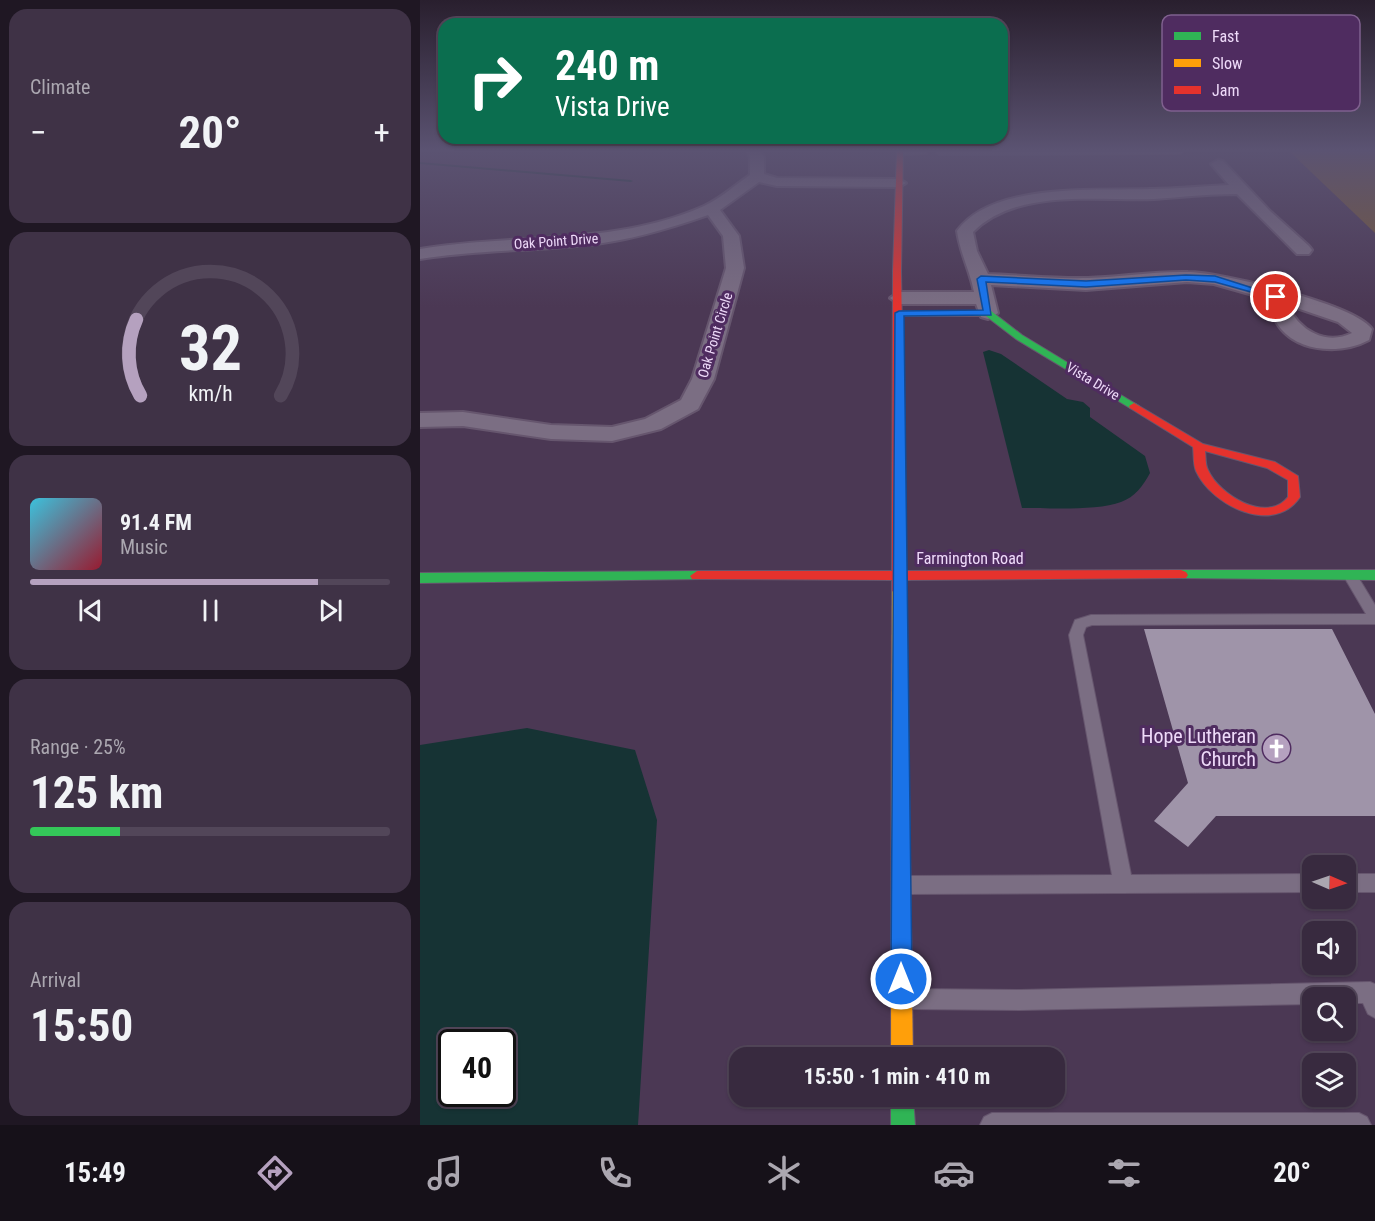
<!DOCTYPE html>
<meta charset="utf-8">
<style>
body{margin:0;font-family:"Roboto Condensed",sans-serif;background:#3f3246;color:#f1f3f6;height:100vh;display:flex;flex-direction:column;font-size:22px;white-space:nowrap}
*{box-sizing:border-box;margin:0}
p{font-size:20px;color:#aba7b0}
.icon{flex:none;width:33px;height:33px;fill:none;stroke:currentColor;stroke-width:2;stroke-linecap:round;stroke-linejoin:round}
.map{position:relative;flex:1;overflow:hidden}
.drawer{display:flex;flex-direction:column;gap:9px;padding:9px;background:#1f1723;width:420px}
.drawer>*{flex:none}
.banner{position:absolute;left:18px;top:18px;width:570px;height:126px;border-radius:18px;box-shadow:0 2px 4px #0004,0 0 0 2px #524659;background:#0b6e4f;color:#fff;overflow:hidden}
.needle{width:39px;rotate:92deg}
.fabs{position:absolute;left:882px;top:855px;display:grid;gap:12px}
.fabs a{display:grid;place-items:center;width:54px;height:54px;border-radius:12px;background:#382a3f;box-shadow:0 2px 4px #0004,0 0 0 2px #524659;font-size:30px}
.speed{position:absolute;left:18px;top:1029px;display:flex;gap:12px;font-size:30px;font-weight:700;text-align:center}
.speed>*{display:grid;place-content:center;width:78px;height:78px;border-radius:50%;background:#382a3f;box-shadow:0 2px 4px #0004,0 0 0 2px #524659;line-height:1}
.speed .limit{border:3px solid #111;border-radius:9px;background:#fff;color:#111}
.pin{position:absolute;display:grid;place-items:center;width:51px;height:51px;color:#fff;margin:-26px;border:3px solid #fff;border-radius:50%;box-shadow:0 2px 6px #0007}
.me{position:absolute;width:66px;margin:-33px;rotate:0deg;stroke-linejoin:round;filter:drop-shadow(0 0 4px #0008)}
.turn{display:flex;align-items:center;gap:21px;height:126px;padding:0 18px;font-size:27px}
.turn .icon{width:78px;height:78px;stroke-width:2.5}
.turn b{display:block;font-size:42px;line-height:51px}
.big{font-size:45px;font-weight:700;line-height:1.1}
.drawer .tile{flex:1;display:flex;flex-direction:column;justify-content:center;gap:9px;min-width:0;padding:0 21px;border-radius:18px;background:#3f3246}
.drawer .dial{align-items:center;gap:0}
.dial svg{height:156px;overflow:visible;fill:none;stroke:#524659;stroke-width:7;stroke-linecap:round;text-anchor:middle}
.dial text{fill:#f1f3f6;stroke:none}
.song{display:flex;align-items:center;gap:18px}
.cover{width:72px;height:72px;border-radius:9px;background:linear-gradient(135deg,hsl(190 70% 55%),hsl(350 70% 35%))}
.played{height:6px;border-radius:3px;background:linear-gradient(90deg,#b5a1bf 80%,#524659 80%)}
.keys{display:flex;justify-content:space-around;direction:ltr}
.heat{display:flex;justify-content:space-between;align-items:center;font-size:33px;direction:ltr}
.charge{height:9px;border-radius:4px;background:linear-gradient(90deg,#34c759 25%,#524659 0)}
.trip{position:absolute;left:309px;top:1047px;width:336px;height:60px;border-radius:18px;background:#382a3f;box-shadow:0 2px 4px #0004,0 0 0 2px #524659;font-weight:700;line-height:60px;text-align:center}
.menu{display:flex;height:96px;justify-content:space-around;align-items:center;background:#161119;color:#aba7b0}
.menu .icon{width:42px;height:42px}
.menu .selected{color:#b5a1bf}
.menu b{font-size:27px;color:#f1f3f6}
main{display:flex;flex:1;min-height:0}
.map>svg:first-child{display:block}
.green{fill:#755837}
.water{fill:#163334;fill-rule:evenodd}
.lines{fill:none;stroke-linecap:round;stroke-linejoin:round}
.stream{fill:#163334;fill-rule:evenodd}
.building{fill:#9f94a9}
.lane-casing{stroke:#66566e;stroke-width:2}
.street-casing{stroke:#66566e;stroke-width:4}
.fast-casing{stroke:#66566e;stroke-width:2}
.slow-casing{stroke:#66566e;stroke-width:2}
.jam-casing{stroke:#66566e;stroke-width:2}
.lane{fill:#7b6e83;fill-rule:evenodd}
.street{fill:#7b6e83;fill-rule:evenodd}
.fast{fill:#30b455;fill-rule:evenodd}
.slow{fill:#ff9f0a;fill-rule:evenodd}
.jam{fill:#e5322d;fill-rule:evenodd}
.route{fill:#1a73e8;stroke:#114b97;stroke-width:1.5}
.labels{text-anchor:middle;stroke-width:6;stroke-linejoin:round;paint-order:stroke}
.far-street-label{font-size:14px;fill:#eedaf9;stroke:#4f2c60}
.street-label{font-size:16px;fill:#eedaf9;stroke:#4f2c60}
.near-poi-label{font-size:20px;fill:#eedaf9;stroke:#4f2c60;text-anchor:end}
.key{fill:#4f2c60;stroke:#7f608e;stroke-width:1.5}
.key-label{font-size:16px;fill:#eedaf9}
</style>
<main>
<section class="drawer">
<div class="tile"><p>Climate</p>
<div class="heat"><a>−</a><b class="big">20°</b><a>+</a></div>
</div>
<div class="tile dial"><svg viewBox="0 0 100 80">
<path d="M14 69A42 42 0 1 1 86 69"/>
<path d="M14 69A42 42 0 0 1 12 30" stroke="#b5a1bf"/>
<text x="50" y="56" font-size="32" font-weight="700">32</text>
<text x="50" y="72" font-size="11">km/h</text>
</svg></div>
<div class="tile">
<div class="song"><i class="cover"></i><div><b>91.4 FM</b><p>Music</p></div></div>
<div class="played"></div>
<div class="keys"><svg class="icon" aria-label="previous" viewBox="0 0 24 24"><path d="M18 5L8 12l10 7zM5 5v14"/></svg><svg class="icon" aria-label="pause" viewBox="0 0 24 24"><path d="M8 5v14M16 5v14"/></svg><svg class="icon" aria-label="next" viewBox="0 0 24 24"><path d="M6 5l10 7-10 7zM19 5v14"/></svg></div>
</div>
<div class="tile"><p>Range · 25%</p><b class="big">125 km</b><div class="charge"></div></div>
<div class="tile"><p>Arrival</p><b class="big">15:50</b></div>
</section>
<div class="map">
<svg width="955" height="1125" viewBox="0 0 955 1125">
<rect width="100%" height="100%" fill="#4b3854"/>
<path class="green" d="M868 150H955V233Z"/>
<path class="water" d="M569 350 581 354 647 399 663 402 670 408V417L725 456 730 473C723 486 715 497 701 502 678 511 628 508 602 508L563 352Z
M107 728 215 750 237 820 218 1125H0V745ZM32 1042H82V1094H32Z"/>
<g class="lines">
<path class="stream" d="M0 162 211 180 213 181 211 182 0 164Z"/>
</g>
<path class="building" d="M724 629H912L955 714V816H796L768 847 734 821 768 783Z"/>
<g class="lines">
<defs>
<path id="lane" d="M762 150 763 152 760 154 519 155 516 153 519 151Z
M505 151 507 154 480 155 477 153 480 151Z
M930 570 935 572 955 605V624L672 625 666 627 663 635 711 875 892 874V892L486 894 479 891 476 885 479 879 486 876 692 875 649 635 655 620 671 615 946 614 923 575Z
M926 874H955V892H926Z
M950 982 955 984V1018L948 1014 943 1003H926V998H892V1004L600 1010 490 1009 483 1006 480 999 483 992 490 989 600 990Z
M572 1113H939L947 1117 951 1125H560L564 1117Z"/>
<path id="street" d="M326 150H340L344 157V174L357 178 479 179 486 183 479 187 357 186 339 182 300 210 319 236 324 268 294 379 278 409 241 429 192 441 131 439 43 426 0 427V413L43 412 131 425 192 427 225 419 261 400 272 379 306 268 303 236 288 215C248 229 208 241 166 245 111 251 55 250 0 259V249C94 233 195 246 284 206 300 199 315 185 330 175V157Z
M798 160 803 161 850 211 889 246 892 250 889 254H877L817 194C789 194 762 197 734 199 677 201 597 188 553 232L557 251 568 274C601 275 635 279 668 278 701 277 734 271 768 272 800 272 935 304 952 329L949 340C923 354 881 353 861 329 854 321 851 310 847 299L794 284 767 282 666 290 571 285 578 313 568 319 561 317 556 304H479L470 298 479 292H554C550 271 540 253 537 231 572 182 676 191 730 189 756 189 783 186 809 185L791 164ZM868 305 918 322 932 333C906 346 878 330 868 305Z"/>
<path id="fast" d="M476 311H571L602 335 719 406 718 408H710L596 339 566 316H479L474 313Z
M761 570H955V580L756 578 754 575 756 572Z
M277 571 284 576 282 579 0 583V573Z
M471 1096H493L495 1125H471Z"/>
<path id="slow" d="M479 586 486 591 493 1058H471L472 591Z"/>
<path id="jam" d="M477 150H483L481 271 486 571 761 570 766 572 768 575 766 578 486 580V591L479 596 472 591V580L272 579 270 576 277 571H472L473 271Z
M714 403 783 444 855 462 878 476 880 497C854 536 792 506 776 471 773 464 774 455 773 447L710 408 709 406ZM785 451 847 468 868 480V497C847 524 799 495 788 470 785 464 786 458 785 451Z"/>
</defs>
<use href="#lane" class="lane-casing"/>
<use href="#street" class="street-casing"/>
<use href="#fast" class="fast-casing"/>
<use href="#slow" class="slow-casing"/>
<use href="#jam" class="jam-casing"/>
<use href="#lane" class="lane"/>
<use href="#street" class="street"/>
<use href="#fast" class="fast"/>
<use href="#slow" class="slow"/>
<use href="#jam" class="jam"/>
</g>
<linearGradient id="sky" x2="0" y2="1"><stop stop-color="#291f2e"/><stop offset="0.49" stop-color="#5b5372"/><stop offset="1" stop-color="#5b5372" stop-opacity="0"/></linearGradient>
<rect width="955" height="307" fill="url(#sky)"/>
<path class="route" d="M766 275 795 276 861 297 856 299 795 282 766 280 666 287 566 282 571 315 484 316 492 979 489 987 481 990 474 987 471 979 475 313 479 311 563 310 557 279 561 276 666 281Z"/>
<defs>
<symbol id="church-disc" viewBox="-11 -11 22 22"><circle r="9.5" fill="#b5a1bf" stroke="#4f2c60"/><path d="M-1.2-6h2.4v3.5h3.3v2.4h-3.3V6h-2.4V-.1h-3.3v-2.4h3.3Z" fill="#fff"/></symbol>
</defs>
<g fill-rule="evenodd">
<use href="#church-disc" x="840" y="732" width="33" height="33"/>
</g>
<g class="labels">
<g class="far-street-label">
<text transform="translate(136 241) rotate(-4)" y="5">Oak Point Drive</text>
<text transform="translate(295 335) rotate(-73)" y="5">Oak Point Circle</text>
<text transform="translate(673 381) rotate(31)" y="5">Vista Drive</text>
</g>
<g class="street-label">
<text x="550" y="564">Farmington Road</text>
</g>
<g class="near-poi-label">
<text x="836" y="743">Hope Lutheran<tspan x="836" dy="23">Church</tspan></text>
</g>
</g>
<rect x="742" y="15" width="198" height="96" rx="9" class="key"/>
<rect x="754" y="32" width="27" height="8" fill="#30b455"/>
<rect x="754" y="59" width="27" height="8" fill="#ff9f0a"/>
<rect x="754" y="86" width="27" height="8" fill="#e5322d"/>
<g class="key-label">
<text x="792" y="42">Fast</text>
<text x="792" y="69">Slow</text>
<text x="792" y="96">Jam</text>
</g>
</svg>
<div class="fabs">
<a><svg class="needle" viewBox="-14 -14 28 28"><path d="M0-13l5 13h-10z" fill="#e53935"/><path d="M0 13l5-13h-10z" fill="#aba7b0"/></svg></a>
<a><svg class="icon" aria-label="sound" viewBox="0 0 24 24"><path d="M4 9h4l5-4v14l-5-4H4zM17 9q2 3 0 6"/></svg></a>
<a><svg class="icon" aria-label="search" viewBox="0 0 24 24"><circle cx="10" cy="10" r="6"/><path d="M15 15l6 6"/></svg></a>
<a><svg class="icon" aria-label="layers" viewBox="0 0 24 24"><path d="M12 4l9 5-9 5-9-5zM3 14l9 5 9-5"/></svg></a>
</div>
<div class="speed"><div class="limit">40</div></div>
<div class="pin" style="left:856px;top:297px;background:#d93025"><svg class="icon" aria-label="arrive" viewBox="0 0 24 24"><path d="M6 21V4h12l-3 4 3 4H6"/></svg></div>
<svg class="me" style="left:481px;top:979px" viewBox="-20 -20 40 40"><circle r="17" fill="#1a73e8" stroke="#fff" stroke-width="3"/><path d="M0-11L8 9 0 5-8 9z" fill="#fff"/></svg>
<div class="trip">15:50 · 1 min · 410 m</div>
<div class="banner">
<div class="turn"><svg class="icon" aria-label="right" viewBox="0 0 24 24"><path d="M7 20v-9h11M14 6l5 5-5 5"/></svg><div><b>240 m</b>Vista Drive</div></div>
</div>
</div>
</main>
<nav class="menu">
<b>15:49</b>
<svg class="icon selected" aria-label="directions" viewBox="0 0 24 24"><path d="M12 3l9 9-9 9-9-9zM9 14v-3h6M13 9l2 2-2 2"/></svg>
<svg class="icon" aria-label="music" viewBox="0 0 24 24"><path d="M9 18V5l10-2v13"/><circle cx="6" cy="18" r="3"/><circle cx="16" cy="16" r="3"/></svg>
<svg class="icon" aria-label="phone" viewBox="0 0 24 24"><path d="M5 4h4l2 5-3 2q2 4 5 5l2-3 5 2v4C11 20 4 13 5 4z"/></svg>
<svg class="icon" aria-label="climate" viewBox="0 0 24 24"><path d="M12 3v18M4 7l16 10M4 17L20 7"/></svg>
<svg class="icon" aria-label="car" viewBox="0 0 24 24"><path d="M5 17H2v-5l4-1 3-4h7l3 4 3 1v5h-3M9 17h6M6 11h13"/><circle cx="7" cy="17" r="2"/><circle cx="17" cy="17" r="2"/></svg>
<svg class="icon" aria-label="filters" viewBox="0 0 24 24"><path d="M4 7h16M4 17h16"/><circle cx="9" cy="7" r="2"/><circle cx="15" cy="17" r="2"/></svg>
<b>20°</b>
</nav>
